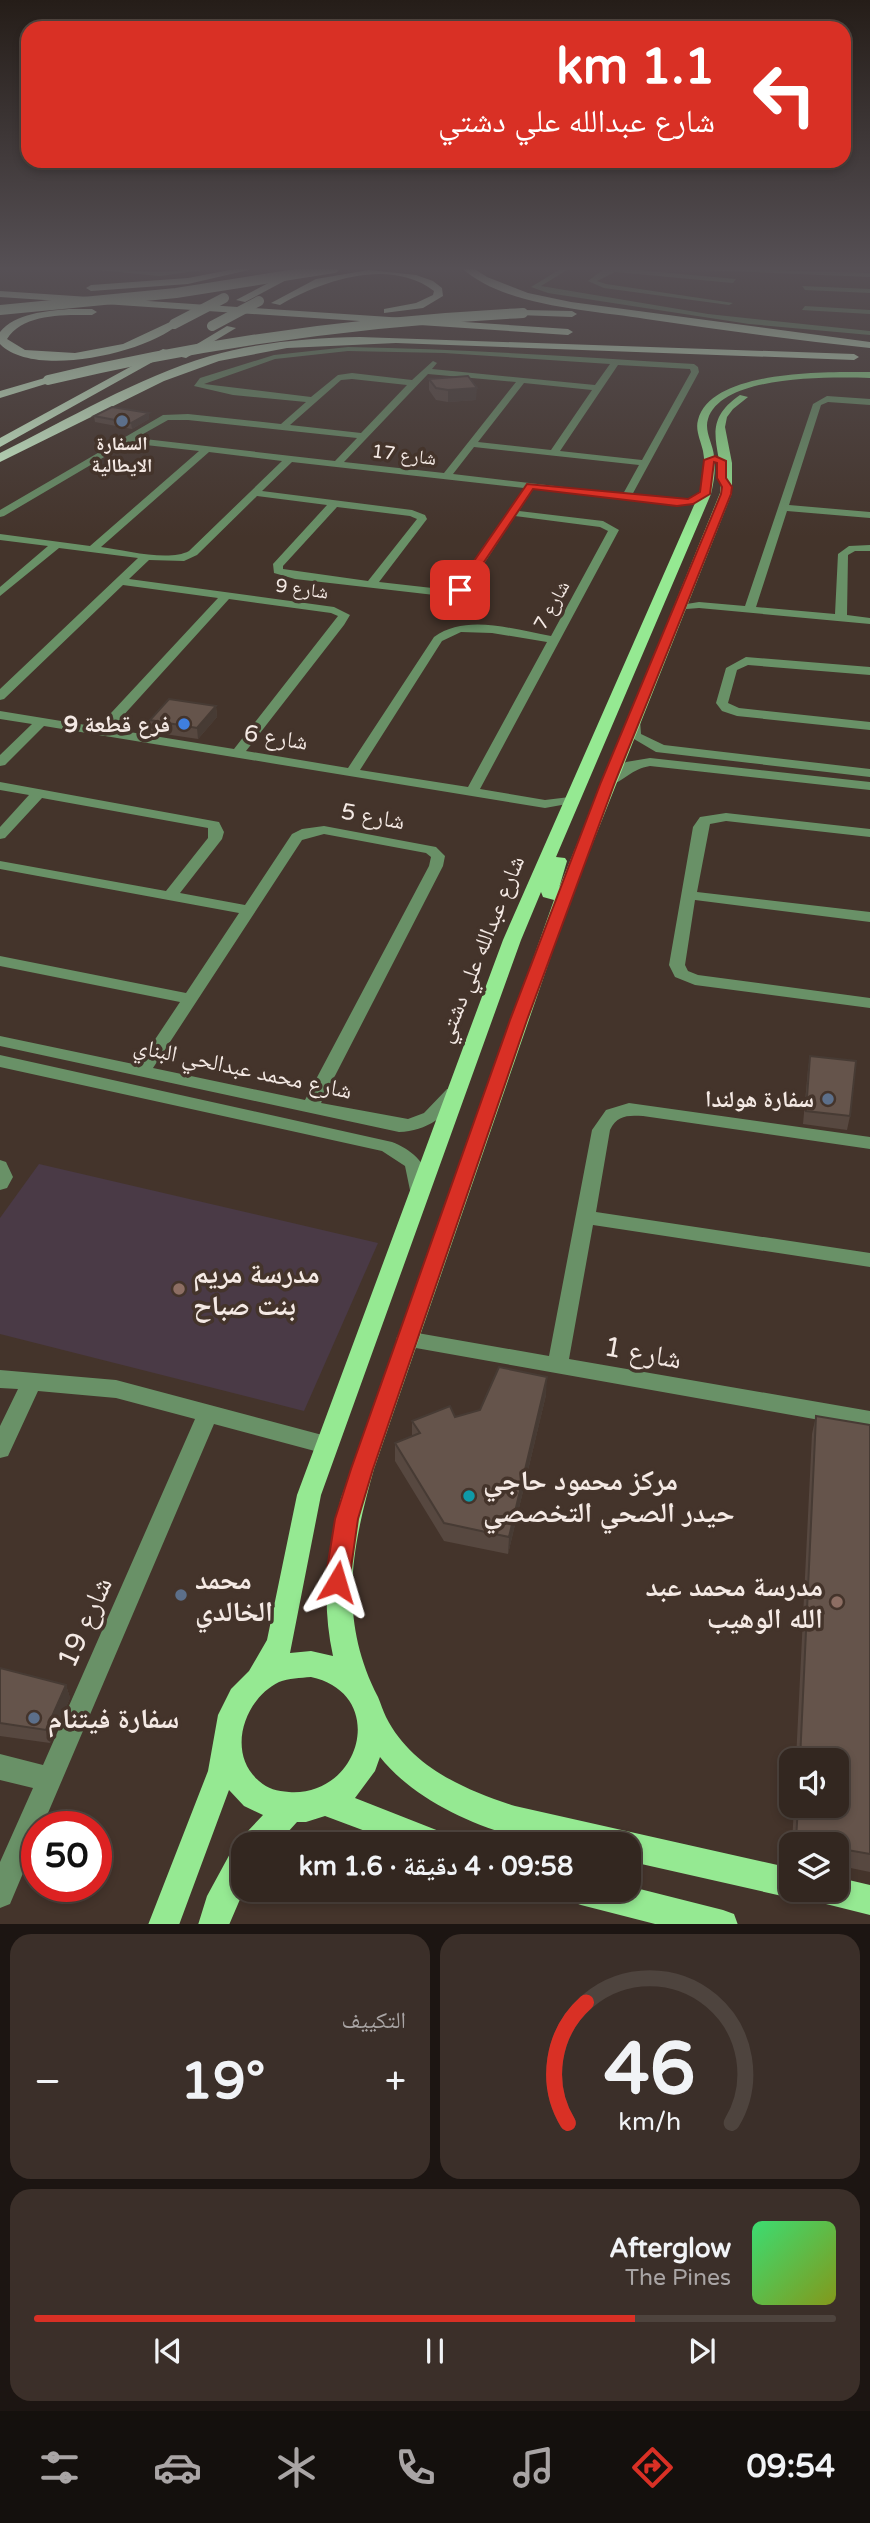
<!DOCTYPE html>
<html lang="ar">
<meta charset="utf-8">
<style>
body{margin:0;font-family:"Varela Round","Noto Naskh Arabic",sans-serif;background:#3b2f29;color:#f1f3f6;direction:rtl;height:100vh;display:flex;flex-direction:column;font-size:26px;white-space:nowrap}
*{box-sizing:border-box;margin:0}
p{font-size:23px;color:#a9a5a5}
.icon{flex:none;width:38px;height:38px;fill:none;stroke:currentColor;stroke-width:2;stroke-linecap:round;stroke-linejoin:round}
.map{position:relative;height:1924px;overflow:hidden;direction:ltr}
.details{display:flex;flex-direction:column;gap:10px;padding:10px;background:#1c1512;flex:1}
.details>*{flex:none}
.banner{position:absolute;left:21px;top:21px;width:830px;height:147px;border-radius:21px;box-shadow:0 4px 10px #0003,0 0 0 2px #4e443e;direction:rtl;background:#d93025;color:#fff;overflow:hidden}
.controls{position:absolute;left:779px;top:1748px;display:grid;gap:14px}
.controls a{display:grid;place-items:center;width:70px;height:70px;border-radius:14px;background:#332720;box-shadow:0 4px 10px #0003,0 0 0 2px #4e443e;font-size:35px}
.speed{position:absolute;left:21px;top:1811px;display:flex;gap:14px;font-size:35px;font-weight:700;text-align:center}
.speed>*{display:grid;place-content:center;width:91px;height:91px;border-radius:50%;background:#332720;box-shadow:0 4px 10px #0003,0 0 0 2px #4e443e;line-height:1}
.speed .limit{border:10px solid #d22;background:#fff;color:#111}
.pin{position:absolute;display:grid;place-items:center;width:60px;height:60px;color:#fff;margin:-30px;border-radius:14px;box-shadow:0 4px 10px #0006}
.me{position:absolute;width:77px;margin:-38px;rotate:7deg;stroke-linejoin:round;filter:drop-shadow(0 0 5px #0008)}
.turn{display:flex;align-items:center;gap:24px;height:147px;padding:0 21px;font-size:32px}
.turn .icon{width:91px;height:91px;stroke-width:2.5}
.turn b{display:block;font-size:49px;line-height:60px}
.big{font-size:52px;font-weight:700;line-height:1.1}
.details .card{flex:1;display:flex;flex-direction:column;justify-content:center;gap:10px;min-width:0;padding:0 24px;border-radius:21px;background:#3b2f29}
.details .dial{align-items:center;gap:0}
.dial svg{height:182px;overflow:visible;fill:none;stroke:#4e443e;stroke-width:7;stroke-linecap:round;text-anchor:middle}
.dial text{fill:#f1f3f6;stroke:none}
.song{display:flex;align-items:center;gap:21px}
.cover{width:84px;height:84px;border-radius:10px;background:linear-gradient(135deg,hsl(140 70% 55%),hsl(70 70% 35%))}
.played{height:7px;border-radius:4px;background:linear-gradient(90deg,#d93025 75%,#4e443e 75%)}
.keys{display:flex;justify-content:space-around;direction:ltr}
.heat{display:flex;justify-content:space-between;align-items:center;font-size:38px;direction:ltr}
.details .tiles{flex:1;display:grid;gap:10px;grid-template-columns:1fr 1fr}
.card:last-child{grid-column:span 2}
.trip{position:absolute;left:231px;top:1832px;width:410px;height:70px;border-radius:21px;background:#332720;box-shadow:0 4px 10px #0003,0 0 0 2px #4e443e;font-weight:700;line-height:70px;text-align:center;direction:rtl}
.tab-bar{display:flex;height:112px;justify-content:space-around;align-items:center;background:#14100d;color:#a9a5a5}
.tab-bar .icon{width:49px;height:49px}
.tab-bar .selected{color:#d93025}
.tab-bar b{font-size:32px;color:#f1f3f6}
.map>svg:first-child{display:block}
.education{fill:#4a3a46}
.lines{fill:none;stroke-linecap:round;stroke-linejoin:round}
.minor{fill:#699167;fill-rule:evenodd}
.major{fill:#95e992;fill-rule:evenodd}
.highway{fill:#d4fbd2;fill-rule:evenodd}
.highway-bridge{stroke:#d4fbd2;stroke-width:10}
.wall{fill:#574840}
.shaded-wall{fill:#473b34}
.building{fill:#65544b;stroke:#473b34;stroke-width:2}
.route{fill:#d93025;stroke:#8d1f18;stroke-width:2}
.service-dot{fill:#5c6f8a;stroke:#44342b;stroke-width:2.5}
.shop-dot{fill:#3f7fe0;stroke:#44342b;stroke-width:2.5}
.education-dot{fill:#8d6e63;stroke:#44342b;stroke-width:2.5}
.culture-dot{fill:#0f9aa8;stroke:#44342b;stroke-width:2.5}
.labels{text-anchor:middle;stroke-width:7;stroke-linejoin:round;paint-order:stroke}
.far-poi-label{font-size:19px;font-weight:bold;fill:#f4e9e4;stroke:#44342b}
.far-street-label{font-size:19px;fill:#f4e9e4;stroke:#44342b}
.poi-label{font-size:23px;font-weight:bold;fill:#f4e9e4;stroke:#44342b;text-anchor:end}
.street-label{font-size:23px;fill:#f4e9e4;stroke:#44342b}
.near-poi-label{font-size:28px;font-weight:bold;fill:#f4e9e4;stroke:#44342b;text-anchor:start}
.near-street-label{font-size:28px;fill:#f4e9e4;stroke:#44342b}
</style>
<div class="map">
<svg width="870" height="1925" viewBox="0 0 870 1925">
<rect width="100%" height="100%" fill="#44342b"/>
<path class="education" d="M39 1164 378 1243 304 1411 0 1334V1218Z"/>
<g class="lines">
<path class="minor" d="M77 268 160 272 218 268 160 276Z
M562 268H570L541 286 708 314 870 331V335L749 324 548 293 531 287Z
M615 268 736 279 733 283 615 272 597 281 606 284 733 303 729 305 604 288 588 281 604 269Z
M697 268 870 273V277L701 270Z
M802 286 870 289V293L805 290Z
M805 306 870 310V314L802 310Z
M348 347C464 349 579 357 694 364L698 367 699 372 632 495 677 500 691 498 705 491 710 494C700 504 690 504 677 506L533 489 519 511 603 521 619 530 480 789 545 800 578 796 580 799 578 802 545 808 44 726 5 765 0 766V755L32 724 0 719V711L98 727 218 598 123 585 4 699 0 700V689L138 558 59 548 0 596V587L48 546 0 540V534L90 546 199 451 128 443 4 516 0 517V510L163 415 188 414 281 424 306 402 233 395 194 386 200 378 274 355ZM348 351 444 353 610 364 595 385 432 369 437 363 433 361 412 380 352 373 338 375 311 397 204 384 275 359ZM618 365 690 369 691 372 642 460 560 451ZM428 374 516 382 444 473 344 462ZM352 379 407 385 361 433 290 425 341 380ZM524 383 592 390 551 450 478 442ZM168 420H188L357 438 335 461 136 438ZM474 447 639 465 623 494 453 474ZM209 452 282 461 189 551C169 562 124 550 101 547ZM292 462 524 488 459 586 450 590 379 582 427 519 425 515 412 510 262 491ZM257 496 327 505 273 564 274 573 295 579 452 597 467 590 515 516 600 527 608 531 551 636C514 630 467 613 434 637L348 768 246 751 344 625 350 615 334 607 129 579 149 560 184 561 197 555ZM337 507 410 516 417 519 368 581 283 569V566ZM229 599 331 613 338 616 234 749 111 729ZM461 632 492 633 547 642 468 787 360 770 442 641Z
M827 396 870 399V405L828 402 821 405 789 505 870 512V518L787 511 756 607 835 614 838 554 849 546 870 545V551H855L848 555 847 615 870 618V624L699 608 674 610V606L699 602 745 606 813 404Z
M746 657 870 667V675L748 665 737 670 728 703 739 708 870 722V730L737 716 722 711 716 703 726 668Z
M634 716 640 720 641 734 664 745 870 769V777L656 752 629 736 628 720Z
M650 758 870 782V790L650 766C631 769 625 781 608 786L601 782 626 762Z
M0 782 219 822 224 832 222 839 180 893 245 905 292 834 302 829 324 826 436 847 445 856 443 866 321 1103 408 1119 424 1113 447 1089H459L462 1093C447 1116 427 1131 399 1132L0 1046V1036L138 1065 180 1002 0 966V956L186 993 239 913 0 869V861L166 891 208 838V828L42 798 5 838 0 839V827L29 795 0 790ZM324 834 426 853 431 857 429 866 305 1100 153 1068 302 840Z
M726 813 870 829V837L726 821 710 824 697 892 870 912V922L695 900 685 965 688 971 698 975 870 998V1008L695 985 675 977 669 965 693 827 700 817Z
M0 1055 392 1142C413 1150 437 1170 425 1195L418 1197 411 1195 405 1166 382 1151 0 1067Z
M629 1103 870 1137V1149L643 1116C628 1115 617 1115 610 1130L596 1212 870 1253V1267L593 1225 569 1359 870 1411V1429L399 1345 396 1339 399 1333 406 1331 549 1356 592 1130 606 1110Z
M0 1160 6 1162 13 1177 7 1188 0 1190Z
M0 1370 116 1380 326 1436 334 1438 337 1445 334 1452 326 1454 214 1424 42 1827H37V1840L10 1904 0 1908V1862L33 1788 0 1780V1754L43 1765 195 1419 116 1398 38 1391 8 1456 0 1458V1426L18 1389 0 1388Z"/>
<path class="major" d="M870 372V378C833 377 722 374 708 419 704 431 713 444 714 456 716 469 714 482 711 494L556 857 565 858 567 861 559 888 720 493C726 450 696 425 740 395L748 397 733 409 727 417 725 427 732 463V493L571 898 374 1469C351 1550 338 1619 378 1697 381 1704 383 1711 386 1717 411 1767 465 1790 515 1806L791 1868V1890H803L802 1894 791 1898 628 1861V1844C603 1844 576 1848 552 1844 493 1836 417 1804 380 1757L375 1771 355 1798 444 1833 448 1844H400L325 1816 306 1822H297L277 1844H243L244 1890 229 1925H198L207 1896 232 1850 243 1846 242 1844 246 1833 263 1815 244 1806 229 1790 179 1925H148L208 1771 218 1715 231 1689 249 1671 267 1640 297 1495 503 940 699 494C703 480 706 466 703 451 701 441 695 430 698 420 711 369 829 372 870 372ZM541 892 543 897 554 900 341 1498C327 1552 321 1601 333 1656L311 1651 290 1653 321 1495 521 940ZM311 1677C389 1694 361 1797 289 1792 277 1791 268 1789 259 1781 226 1753 244 1699 279 1682 289 1678 300 1678 311 1677Z
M836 1877 870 1885V1915L814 1901 810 1890H836Z
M628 1886 723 1910 734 1914 738 1925H659L581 1905 570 1901 566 1890H628Z"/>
<path class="highway" d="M240 268H257L188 284 91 291 86 288 91 285 188 278Z
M297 268 305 270 245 302 236 300Z
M462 268H473L487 277 528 293 571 302 870 342V348C795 340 721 330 646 319 592 310 504 307 462 268Z
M369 270 416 275 433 281 442 288 443 296 423 308 384 313V309L416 303 433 295 434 291C389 257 322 281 280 305L271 303 316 279Z
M0 291 568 329 573 332 568 335 0 297Z
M69 309H92L97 312 92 315C65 315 23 313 7 339L25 350 75 353 123 344 170 322 179 324C146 353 34 379 0 344V332C15 313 47 311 69 309Z
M523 310 572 311 577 314 572 317 519 315V311Z
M227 326 236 328 186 358 177 356Z
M360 337 854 354 859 357 854 360 396 343 287 348 219 361 164 381 0 462V453C69 419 136 378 210 356 259 342 310 338 360 337Z
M163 349 167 350V354L0 447V438Z
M48 377 54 380 52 382 0 398V391Z"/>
<path class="highway-bridge" d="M0 310 176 293 334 268
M174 324 224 298
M212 326 259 301
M48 380C205 342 362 321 523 313"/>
</g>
<path class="wall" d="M429 379 476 400 448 402 436 400 429 390Z
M94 416 149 419 132 429 95 422Z
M216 706 217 717 198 739 151 732 150 720Z
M810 1056 850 1116 847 1130 803 1124 808 1069Z
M546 1395 508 1554 444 1541 395 1461V1443L412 1436V1421L455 1417Z
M816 1416 870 1425V1872L836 1865V1844H792L794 1806H836V1760H796L812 1434Z
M0 1668 66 1685 70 1698 50 1743 0 1736Z"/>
<path class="shaded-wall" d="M477 388 476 400 448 402V390Z
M149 413V419L132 429 131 423Z
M216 706 217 717 198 739 197 728Z
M547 1377 546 1395 508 1554 509 1537Z
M66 1685 70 1698 50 1743 46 1730Z"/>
<path class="building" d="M468 376 477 388 448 390 436 388 429 379Z
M112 407 149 413 131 423 94 416Z
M169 699 216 706 197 728 150 720Z
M810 1056 856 1061 850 1116 806 1111Z
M499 1367 547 1377 509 1537 444 1523 395 1443 420 1433 412 1421 450 1406 455 1417 480 1410Z
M816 1416 870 1425V1854L836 1848V1844H820L796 1840 798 1806H836V1760H800Z
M0 1668 66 1685 46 1730 0 1723Z"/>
<linearGradient id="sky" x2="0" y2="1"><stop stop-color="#251d18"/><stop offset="0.5" stop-color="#565055"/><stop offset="1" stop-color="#565055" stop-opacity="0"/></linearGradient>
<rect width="870" height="537" fill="url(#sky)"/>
<path class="route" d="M715 456 726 461V478L732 487 731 494 615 782 527 1020 373 1469 358 1519 349 1582 345 1590 337 1593 328 1590 325 1582 335 1519 351 1469 510 1020 601 782 721 494 722 487 717 478V463L714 462 710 494 693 504 677 506 533 489 464 592 454 590 527 484 688 499 700 492 704 460Z"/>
<g class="service-dot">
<circle cx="122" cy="421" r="7"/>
<circle cx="828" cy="1099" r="7"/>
<circle cx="181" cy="1595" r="7"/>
<circle cx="34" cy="1718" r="7"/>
</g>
<circle class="shop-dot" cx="184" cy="724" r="7"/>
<g class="education-dot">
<circle cx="179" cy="1289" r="7"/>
<circle cx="837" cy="1602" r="7"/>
</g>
<circle class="culture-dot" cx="469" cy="1496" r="7"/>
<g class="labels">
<g class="far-poi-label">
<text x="122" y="450">السفارة<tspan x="122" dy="22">الايطالية</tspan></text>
</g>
<g class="far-street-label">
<text transform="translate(404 454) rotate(7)" y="7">شارع 17</text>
<text transform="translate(302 588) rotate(8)" y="7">شارع 9</text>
<text transform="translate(551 605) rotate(-61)" y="7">شارع 7</text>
</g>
<g class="poi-label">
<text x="170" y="732">فرع قطعة 9</text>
<text x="814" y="1107">سفارة هولندا</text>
</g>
<g class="street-label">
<text transform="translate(276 737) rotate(9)" y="8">شارع 6</text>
<text transform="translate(373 816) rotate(10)" y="8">شارع 5</text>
<text transform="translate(480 949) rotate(-68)" y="8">شارع عبدالله علي دشتي</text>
<text transform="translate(243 1068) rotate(12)" y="8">شارع محمد عبدالحي البناي</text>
</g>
<g class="near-poi-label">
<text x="193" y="1283">مدرسة مريم<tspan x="193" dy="32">بنت صباح</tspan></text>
<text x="483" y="1490">مركز محمود حاجي<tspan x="483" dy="32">حيدر الصحي التخصصي</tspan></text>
<text x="195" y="1589">محمد<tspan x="195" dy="32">الخالدي</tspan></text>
<text x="823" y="1596" text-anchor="end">مدرسة محمد عبد<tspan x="823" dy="32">الله الوهيب</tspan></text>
<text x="48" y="1728">سفارة فيتنام</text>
</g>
<g class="near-street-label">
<text transform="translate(643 1352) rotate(10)" y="10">شارع 1</text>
<text transform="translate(84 1622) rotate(-66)" y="10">شارع 19</text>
</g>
</g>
</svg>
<div class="controls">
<a><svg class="icon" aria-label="sound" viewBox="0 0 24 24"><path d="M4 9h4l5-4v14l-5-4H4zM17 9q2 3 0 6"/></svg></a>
<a><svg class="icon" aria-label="layers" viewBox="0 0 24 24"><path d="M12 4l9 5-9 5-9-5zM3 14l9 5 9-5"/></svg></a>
</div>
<div class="speed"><div class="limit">50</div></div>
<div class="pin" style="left:460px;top:590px;background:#d93025"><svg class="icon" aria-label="arrive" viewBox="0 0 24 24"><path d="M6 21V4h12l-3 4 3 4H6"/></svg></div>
<svg class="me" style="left:337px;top:1582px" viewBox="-20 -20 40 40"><path d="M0-17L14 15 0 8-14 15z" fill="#d93025" stroke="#fff" stroke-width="4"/></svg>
<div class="trip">09:58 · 4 دقيقة · 1.6 km</div>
<div class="banner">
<div class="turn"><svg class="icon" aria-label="left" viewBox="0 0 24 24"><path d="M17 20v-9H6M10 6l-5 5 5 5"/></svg><div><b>1.1 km</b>شارع عبدالله علي دشتي</div></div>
</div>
</div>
<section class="details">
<div class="tiles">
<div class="card dial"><svg viewBox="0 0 100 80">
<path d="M14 69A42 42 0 1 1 86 69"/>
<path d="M14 69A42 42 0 0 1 22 16" stroke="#d93025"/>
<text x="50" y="56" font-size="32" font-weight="700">46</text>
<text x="50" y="72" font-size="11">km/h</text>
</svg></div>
<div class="card"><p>التكييف</p>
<div class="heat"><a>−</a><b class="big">19°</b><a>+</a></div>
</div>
<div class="card">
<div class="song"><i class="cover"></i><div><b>Afterglow</b><p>The Pines</p></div></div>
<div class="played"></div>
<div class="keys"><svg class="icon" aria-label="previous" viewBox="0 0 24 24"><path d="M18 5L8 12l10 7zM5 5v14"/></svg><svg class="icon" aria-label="pause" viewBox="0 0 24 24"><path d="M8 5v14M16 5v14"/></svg><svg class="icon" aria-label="next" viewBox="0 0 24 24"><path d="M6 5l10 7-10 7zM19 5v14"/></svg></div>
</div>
</div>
</section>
<nav class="tab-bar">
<b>09:54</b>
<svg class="icon selected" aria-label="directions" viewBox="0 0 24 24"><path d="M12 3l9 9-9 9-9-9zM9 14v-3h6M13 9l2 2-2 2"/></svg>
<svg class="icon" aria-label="music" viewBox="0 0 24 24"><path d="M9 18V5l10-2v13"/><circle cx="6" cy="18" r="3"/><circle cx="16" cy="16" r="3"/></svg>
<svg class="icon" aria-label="phone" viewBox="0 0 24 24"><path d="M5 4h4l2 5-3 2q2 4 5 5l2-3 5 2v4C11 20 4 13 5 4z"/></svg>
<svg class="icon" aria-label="climate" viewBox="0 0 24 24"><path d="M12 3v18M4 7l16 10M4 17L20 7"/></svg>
<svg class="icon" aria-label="car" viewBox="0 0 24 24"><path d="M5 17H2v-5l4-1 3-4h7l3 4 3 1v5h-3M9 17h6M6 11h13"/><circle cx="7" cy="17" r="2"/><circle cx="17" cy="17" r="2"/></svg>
<svg class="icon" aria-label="filters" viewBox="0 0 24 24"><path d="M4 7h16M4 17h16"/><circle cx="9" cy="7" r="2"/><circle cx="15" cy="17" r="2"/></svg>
</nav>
